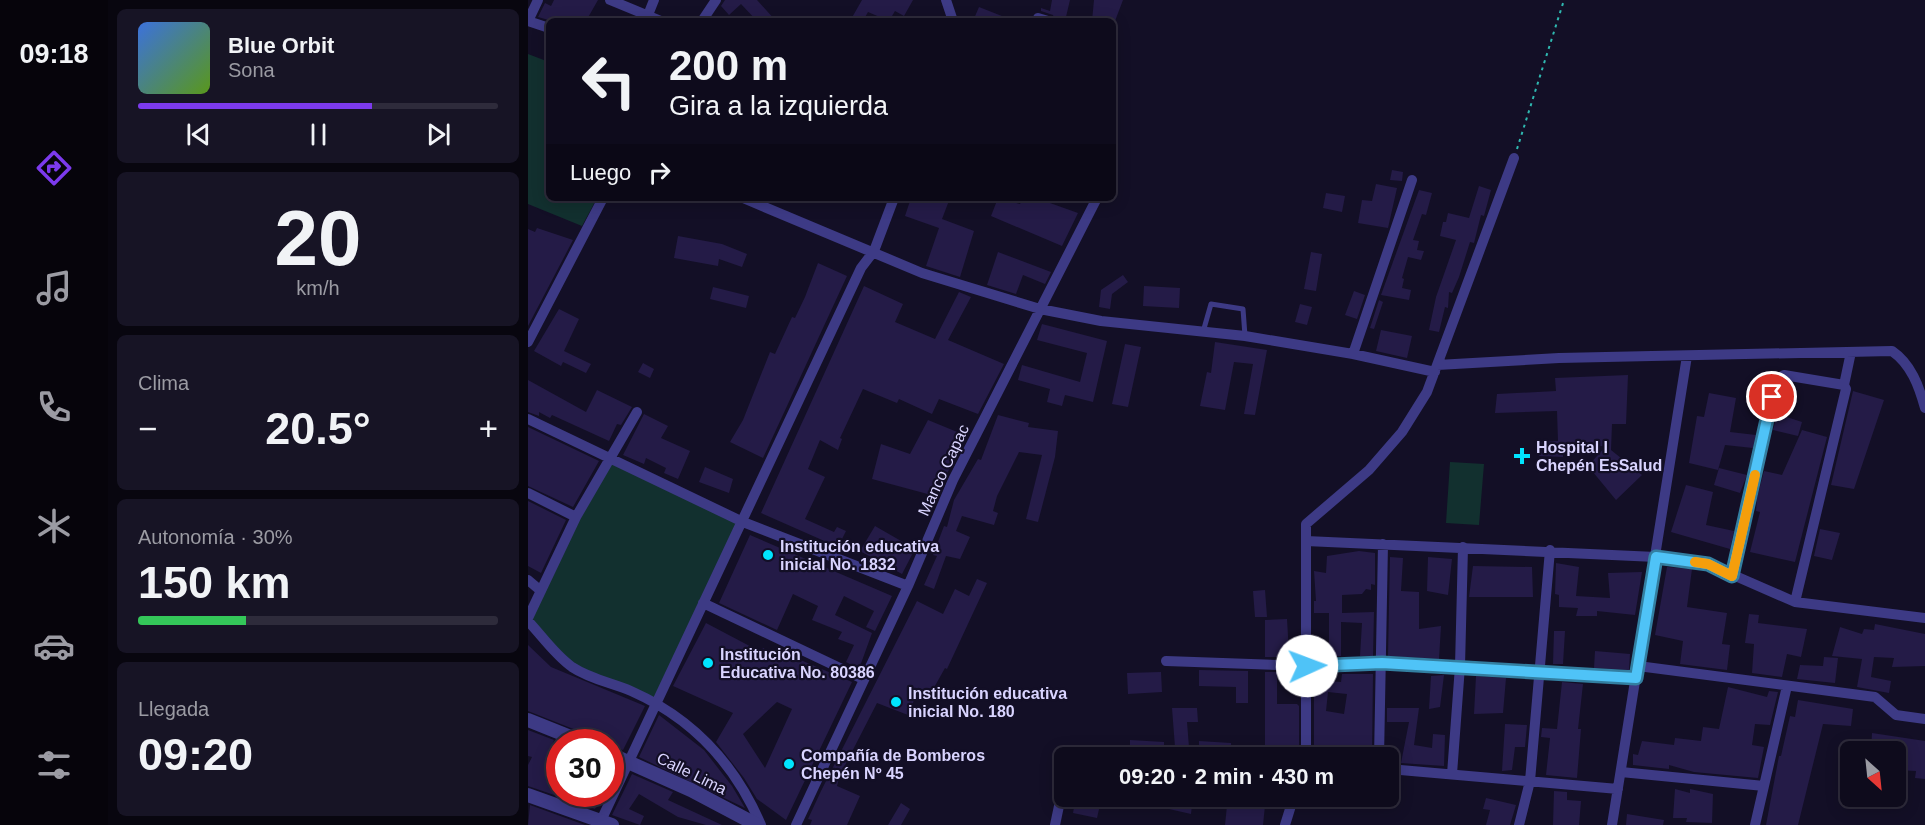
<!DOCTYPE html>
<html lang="es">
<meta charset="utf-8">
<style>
body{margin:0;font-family:Arial,sans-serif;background:#171425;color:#f1f3f6;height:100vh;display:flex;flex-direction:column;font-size:22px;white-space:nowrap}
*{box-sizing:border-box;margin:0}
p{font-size:20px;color:#9b9ba3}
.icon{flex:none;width:33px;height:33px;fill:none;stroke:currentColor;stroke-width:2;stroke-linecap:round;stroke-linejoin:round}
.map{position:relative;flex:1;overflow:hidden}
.drawer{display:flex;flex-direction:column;gap:9px;padding:9px;background:#08060f;width:420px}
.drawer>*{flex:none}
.banner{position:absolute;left:18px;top:18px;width:570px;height:183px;border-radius:9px;box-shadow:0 3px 15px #0003,0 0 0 2px #2e2b3b;background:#0e0b1c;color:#f1f3f6;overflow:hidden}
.needle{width:39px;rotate:153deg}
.buttons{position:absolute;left:1312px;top:741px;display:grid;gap:12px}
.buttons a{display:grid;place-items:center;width:66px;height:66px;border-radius:9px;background:#0e0b1c;box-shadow:0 3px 15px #0003,0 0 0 2px #2e2b3b;font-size:30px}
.speed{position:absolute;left:18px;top:729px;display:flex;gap:12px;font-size:30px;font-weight:700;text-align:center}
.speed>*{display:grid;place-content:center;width:78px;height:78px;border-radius:50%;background:#0e0b1c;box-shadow:0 3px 15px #0003,0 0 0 2px #2e2b3b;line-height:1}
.speed .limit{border:9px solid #d22;background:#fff;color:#111}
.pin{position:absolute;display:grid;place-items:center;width:51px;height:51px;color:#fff;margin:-26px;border:3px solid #fff;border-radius:50%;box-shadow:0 2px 6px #0007}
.me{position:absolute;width:66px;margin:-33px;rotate:88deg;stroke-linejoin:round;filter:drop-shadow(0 0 4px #0008)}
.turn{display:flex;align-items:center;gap:21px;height:126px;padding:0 24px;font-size:27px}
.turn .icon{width:78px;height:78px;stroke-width:2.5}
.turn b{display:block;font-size:42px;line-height:51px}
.then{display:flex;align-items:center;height:57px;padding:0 24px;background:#0003;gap:12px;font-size:22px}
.big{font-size:45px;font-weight:700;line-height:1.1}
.drawer .widget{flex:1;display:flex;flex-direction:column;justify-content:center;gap:9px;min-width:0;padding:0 21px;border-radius:9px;background:#171425}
.drawer .dial{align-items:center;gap:0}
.dial b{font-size:78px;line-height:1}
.song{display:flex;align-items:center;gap:18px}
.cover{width:72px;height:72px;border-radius:9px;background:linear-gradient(135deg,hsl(220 70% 55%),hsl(90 70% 35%))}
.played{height:6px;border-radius:3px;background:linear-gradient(90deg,#7c3aed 65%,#2e2b3b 65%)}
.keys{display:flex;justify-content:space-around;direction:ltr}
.heat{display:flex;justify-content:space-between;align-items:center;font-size:33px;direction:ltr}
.charge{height:9px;border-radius:4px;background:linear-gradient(90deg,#34c759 30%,#2e2b3b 0)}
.trip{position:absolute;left:526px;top:747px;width:345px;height:60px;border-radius:9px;background:#0e0b1c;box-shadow:0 3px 15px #0003,0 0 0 2px #2e2b3b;font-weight:700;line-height:60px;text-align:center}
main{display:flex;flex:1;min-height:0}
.dock{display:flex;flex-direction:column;width:108px;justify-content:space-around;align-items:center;background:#06040b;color:#9b9ba3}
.dock .icon{width:42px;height:42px}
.dock .current{color:#7c3aed}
.dock b{font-size:27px;color:#f1f3f6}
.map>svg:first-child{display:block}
.green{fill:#12302f}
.building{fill:#241b47;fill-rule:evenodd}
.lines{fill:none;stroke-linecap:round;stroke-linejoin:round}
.path{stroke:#2fb8b0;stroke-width:2;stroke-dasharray:3 4.5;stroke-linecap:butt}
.service{stroke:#3d3a85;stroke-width:5}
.minor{stroke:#3d3a85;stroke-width:10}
.tertiary{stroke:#3d3a85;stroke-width:14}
.route-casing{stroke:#337fa1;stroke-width:15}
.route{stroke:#4fc3f7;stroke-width:10}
.slow{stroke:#f59e0b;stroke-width:10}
.poi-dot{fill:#00e5ff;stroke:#130f26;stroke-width:2}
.labels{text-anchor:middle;stroke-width:4.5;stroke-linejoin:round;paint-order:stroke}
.poi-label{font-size:16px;font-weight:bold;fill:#d9d4ff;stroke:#130f26;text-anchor:start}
.street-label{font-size:16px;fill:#d9d4ff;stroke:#130f26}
</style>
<main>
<nav class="dock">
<b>09:18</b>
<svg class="icon current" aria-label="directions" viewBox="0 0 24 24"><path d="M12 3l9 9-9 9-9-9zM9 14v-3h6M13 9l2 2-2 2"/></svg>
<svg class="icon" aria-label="music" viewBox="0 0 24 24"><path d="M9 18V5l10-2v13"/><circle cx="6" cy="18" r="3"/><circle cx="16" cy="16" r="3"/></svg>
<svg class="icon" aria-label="phone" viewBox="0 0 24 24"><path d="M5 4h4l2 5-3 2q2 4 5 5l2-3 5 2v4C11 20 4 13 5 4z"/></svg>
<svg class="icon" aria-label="climate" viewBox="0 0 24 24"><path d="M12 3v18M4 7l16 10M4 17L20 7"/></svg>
<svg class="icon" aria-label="car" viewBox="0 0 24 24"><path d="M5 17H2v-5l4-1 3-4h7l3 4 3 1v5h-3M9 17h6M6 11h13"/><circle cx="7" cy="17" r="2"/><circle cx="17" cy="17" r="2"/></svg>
<svg class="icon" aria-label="filters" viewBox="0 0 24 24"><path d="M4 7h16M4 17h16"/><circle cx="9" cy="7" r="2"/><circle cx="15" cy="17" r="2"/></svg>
</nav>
<section class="drawer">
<div class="widget">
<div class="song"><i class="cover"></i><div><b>Blue Orbit</b><p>Sona</p></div></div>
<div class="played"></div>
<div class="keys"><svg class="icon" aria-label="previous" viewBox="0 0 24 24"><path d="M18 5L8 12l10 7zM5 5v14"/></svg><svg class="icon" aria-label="pause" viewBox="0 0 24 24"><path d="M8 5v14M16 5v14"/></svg><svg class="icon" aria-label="next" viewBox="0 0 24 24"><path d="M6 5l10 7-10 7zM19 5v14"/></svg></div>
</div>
<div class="widget dial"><b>20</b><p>km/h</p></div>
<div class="widget"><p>Clima</p>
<div class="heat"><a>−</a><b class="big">20.5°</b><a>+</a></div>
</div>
<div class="widget"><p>Autonomía · 30%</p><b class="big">150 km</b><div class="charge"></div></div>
<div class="widget"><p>Llegada</p><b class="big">09:20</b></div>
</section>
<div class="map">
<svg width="1397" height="825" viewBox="0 0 1397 825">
<rect width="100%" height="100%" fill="#130f26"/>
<path class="green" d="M0 54 21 62V198H69L54 226 0 204Z
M80 457 215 522 126 704 55 673 0 618Z
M922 462 956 464 951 525 918 523Z"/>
<path class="building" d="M26 0H70L58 21H24L10 17 17 3 23 6Z
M197 0H229L248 21H229L213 4 201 15 193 6Z
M334 0H385L376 16 367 11 361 21 340 12 335 21H322Z
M524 0H542L537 21H527L525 15 513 11V8L522 11Z
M566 0H595L587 21H564Z
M451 7 484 20V21H445Z
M864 170 875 172 874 181 862 180Z
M848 184 869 188 860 228 830 223 834 200 844 201Z
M951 186 963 190 956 216 953 215 946 243 942 242 931 277 924 293 921 292 920 308 917 307 911 332 901 330 908 297 928 240 912 236 915 222H918L920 213 941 218Z
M891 190 904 193 898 215 894 214 885 240 891 241 889 250 896 251 893 260 880 257 874 278 876 279 874 288 883 290 881 300 853 295Z
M798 193 817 196 814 212 795 208Z
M383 198H422L414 219 446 231 432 277 398 266 411 228 377 216Z
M470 198 492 204 495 198H508L550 213 534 246 463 216Z
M9 228 45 240 0 326V229L7 232Z
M150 236 194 244 219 254 214 267 191 259 190 266 146 258Z
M470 252 523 272 517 284 495 275 488 294 459 285Z
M783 252 794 254 788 291 776 289Z
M290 263 319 276 235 458 202 442 215 420 242 352 247 354 264 317 267 318 277 297Z
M595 275 600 282 584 294 582 309 571 307 573 290Z
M336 286 375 304 367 322 407 339 431 292 443 297 420 340 476 364 450 414 411 399 404 414 371 399 369 403 335 389 312 438 314 439 310 450 292 440 280 469 297 477 277 519 306 532 309 527 318 531 310 547 233 513Z
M616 286 652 288 651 308 615 306Z
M185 287 221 296 218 308 182 299Z
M826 291 837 295 829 319 817 315Z
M851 300 855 302 846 329 842 328Z
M772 304 784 307 779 325 767 322Z
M31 309 51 319 36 351 63 364 58 373 35 362 33 366 6 351Z
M514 324 579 341 565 402 537 395 534 406 519 402 522 389 490 380 494 365 552 382 559 353 509 340Z
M853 330 884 336 879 358 848 351Z
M687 342 739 350 727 415 716 414 725 364 706 362 697 410 672 406 679 372 683 373Z
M597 344 613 347 600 407 584 404Z
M115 363 126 369 122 378 110 372Z
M1100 375 1098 424H1084L1083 450 1114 475 1088 500 1060 466 1078 446 1035 447V457L1011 456 1012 442 1030 441 1029 411 967 413 969 394 1028 391 1027 378Z
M0 380 58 412 69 390 104 407 93 425 89 424 81 441 24 415 22 418 11 412V416L0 412Z
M1325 391 1356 400 1326 489 1303 485Z
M1181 393 1208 398 1202 432 1228 435 1225 448 1197 445 1190 470 1161 463 1169 416 1176 417Z
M116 414 140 426 133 438 162 451 150 479 136 473 138 468 118 458 116 464 95 455Z
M1249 414 1274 422 1270 436 1245 430Z
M470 415 501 423 500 427 530 431 527 457 510 522 498 519 514 455 491 452 469 496 465 511 470 513 466 525 434 516 428 531 442 537 432 559 418 556 406 589 396 585 409 556 405 555 416 526 419 527 426 500 450 459 453 460Z
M400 420 439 436 407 496 344 479 353 444 382 454Z
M0 427 71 461 45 507 0 486Z
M1274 430 1299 437 1267 562 1222 552 1232 512 1228 511 1229 498 1236 471 1254 475Z
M177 467 205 479 201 493 171 482Z
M1191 468 1219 475 1212 493 1186 485Z
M1158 485 1185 492 1178 525 1206 531 1202 549 1143 532Z
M0 501 38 520 13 573 0 566Z
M347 526 387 549 374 574 332 551Z
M1292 529 1312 533 1304 560 1286 556Z
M222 535 364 596 347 631 338 627 346 611 316 596 307 615 344 633 331 669 318 662 326 645 310 639 314 632 284 620 290 606 265 594 249 630 191 603Z
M831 551 847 553V585L843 584V590L838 589 834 594 814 595V613L846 612 845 656H832L834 623 813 622V656H801V613H786V601H788L786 571 798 573 799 556Z
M862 557 875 558 873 591 891 592V629L913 626 911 659 860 656Z
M900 557 924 559 920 595 899 591Z
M1028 563 1051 567 1048 596 1082 598 1080 573 1114 572 1107 615 1069 611V616H1048L1050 608 1031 607V595L1027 594Z
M945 566 1004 567 1005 597H941Z
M1139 567 1164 569 1159 607 1199 613 1194 644 1202 645 1199 670 1152 664 1155 641 1127 635Z
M449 579 459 583 419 669 417 668 403 693 391 688 380 715 349 703 312 775 309 786 332 796 319 825H282L284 820 280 819 293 791 389 601 415 614 427 589 441 596Z
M737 590 739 617H727L725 591Z
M1221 614 1231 615 1230 623 1279 629 1273 657 1259 654 1254 677 1224 673 1226 644 1217 643Z
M759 619 761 653 749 654V657H737V620Z
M178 623 233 652 235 648 252 657 254 652 324 682 258 820 229 799 216 778 188 742 205 713 145 686ZM249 702 264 709 237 768 215 734Z
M1347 624 1397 634V666L1364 667 1366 658 1346 657 1343 677 1363 681 1361 693 1329 687 1334 659 1304 656 1312 627 1334 634 1336 629 1346 630Z
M1026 631H1037L1035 664H1025Z
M0 645 23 667 117 706 95 750 82 745V742H64L58 734 0 711Z
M1067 651 1102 654 1101 670 1066 668Z
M1296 657 1310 658 1307 683 1269 679 1272 665 1295 666Z
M671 670 720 671V703H708V687L671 686Z
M633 672 634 692 600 694 599 673Z
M737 672H749V704H769L771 706V747H737Z
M814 674H845L844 756 807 758 786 755V680L813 682ZM800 692 819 694 816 714 798 711Z
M916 675 912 707 901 709 903 676Z
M948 676 978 678 975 713 946 714Z
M1034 682 1055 684 1050 729H1053L1049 778 1018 775 1022 738 1013 737 1014 728 1029 729Z
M1200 687 1239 697 1241 691 1250 692 1242 725 1227 724 1224 745 1236 747 1230 778 1166 772 1141 765V769L1105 765V754L1110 755 1114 741 1146 745 1147 738 1173 741 1175 727 1191 729Z
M1270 700 1325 709 1323 726 1295 724 1270 825H1238L1251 756H1253L1262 716 1267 717Z
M644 708H669L670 722H659L661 747H647Z
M859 708H891L886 745 904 748 905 734 917 735 916 766 873 763 881 722H859Z
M131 715 176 750 204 786 217 808 111 757Z
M977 724 999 725 997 747H987L984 770 974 771Z
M0 730 26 740 22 750 32 755V794H74L67 809 0 786V765L4 757 0 756Z
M1344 733 1397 741V779L1387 778 1388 771 1368 770V752H1343Z
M602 740 636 742V747L602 745Z
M671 741 703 743V750L671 749Z
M104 774 145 792 140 800 194 825H178L150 817 111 794 101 809 116 816 112 825 84 815Z
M1147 789 1162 793V789L1185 794 1184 823 1158 822 1159 818H1145Z
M1026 791 1039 792V800L1053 801 1051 825H1025Z
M548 796H574L569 818 545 813Z
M580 796H665L663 814 610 802 609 806 580 803Z
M700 796H738L735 825H697Z
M958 798 988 805 982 825H958L962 810 955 809Z
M373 803 382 809 373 825H360Z
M2 805 57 825H0Z
M1099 814 1136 820 1135 825H1098Z"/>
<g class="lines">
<path class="path" d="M989 149 1036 0"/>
<path class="service" d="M675 332 683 304 715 309 717 336"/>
<path class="minor" d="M82 0 133 21
M418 0 425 21
M120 15 126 0
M510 18 520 21
M0 21 10 0
M0 21 21 28
M174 21 188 0
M215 198 394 273 512 309 573 321 717 336 825 354 907 372
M0 342 75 198
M825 354 884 180
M909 365 1031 358 1364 351C1383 364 1391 386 1397 408
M1316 385 1323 352
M0 419 215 522 380 586
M0 493 48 517
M778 541 1128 557 1180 564 1267 602 1397 618
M1204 576 1248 380 1256 375 1316 385 1318 389 1267 602
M0 580 13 591
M175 603 335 679
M0 618 48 517 109 412
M0 621C14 636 27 655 44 667 62 679 84 683 103 691 164 718 207 764 233 825
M638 661 779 666 854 663 1108 678
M1110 666 1347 697 1368 715 1397 719
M583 751 704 758
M778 758V524L841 470 874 432 899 392 986 158
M851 758 855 544
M861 769 1090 789
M1093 772 1236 786
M924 774 932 666 935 547
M71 825 333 268 346 251 366 198
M268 825 380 586 425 480 569 198
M527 825 536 782
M757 825 766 796
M991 825 1002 781 1022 550
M1084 825 1159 356
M1227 825 1259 686"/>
<path class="tertiary" d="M0 720 55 742
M82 754 163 790 229 825
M0 795 84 825"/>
</g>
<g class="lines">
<defs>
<path id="route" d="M779 666 854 663 1108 678 1128 557 1180 564 1204 576 1244 397"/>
</defs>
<use href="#route" class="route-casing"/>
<use href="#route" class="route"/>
<path class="slow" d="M1167 562 1180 564 1204 576 1227 475"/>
</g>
<g class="poi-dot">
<path d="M991 447h6v6h6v6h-6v6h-6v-6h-6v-6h6z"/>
<circle cx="240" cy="555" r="6"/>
<circle cx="180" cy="663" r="6"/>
<circle cx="368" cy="702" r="6"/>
<circle cx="261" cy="764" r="6"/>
</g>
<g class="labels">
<g class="poi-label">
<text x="1008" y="453">Hospital I<tspan x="1008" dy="18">Chepén EsSalud</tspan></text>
<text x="252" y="552">Institución educativa<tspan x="252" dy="18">inicial No. 1832</tspan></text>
<text x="192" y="660">Institución<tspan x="192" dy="18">Educativa No. 80386</tspan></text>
<text x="380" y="699">Institución educativa<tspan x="380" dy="18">inicial No. 180</tspan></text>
<text x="273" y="761">Compañía de Bomberos<tspan x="273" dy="18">Chepén Nº 45</tspan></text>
</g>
<g class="street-label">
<text transform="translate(415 470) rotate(-65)" y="6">Manco Capac</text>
<text transform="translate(164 773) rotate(26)" y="6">Calle Lima</text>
</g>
</g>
</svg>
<div class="buttons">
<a><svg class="needle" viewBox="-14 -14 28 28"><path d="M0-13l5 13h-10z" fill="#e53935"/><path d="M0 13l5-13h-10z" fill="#9b9ba3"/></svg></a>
</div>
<div class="speed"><div class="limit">30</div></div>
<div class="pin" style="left:1244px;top:397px;background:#d93025"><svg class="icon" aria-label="arrive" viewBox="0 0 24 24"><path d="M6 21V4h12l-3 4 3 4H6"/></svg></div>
<svg class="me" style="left:779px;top:666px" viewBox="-20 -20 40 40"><circle r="19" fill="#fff"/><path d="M0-13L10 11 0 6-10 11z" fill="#4fc3f7"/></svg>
<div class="trip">09:20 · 2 min · 430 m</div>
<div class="banner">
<div class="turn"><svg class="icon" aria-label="left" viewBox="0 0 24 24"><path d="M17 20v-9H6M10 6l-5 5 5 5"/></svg><div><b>200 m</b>Gira a la izquierda</div></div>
<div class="then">Luego<svg class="icon" aria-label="right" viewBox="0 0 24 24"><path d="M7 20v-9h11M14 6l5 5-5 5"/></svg></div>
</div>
</div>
</main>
